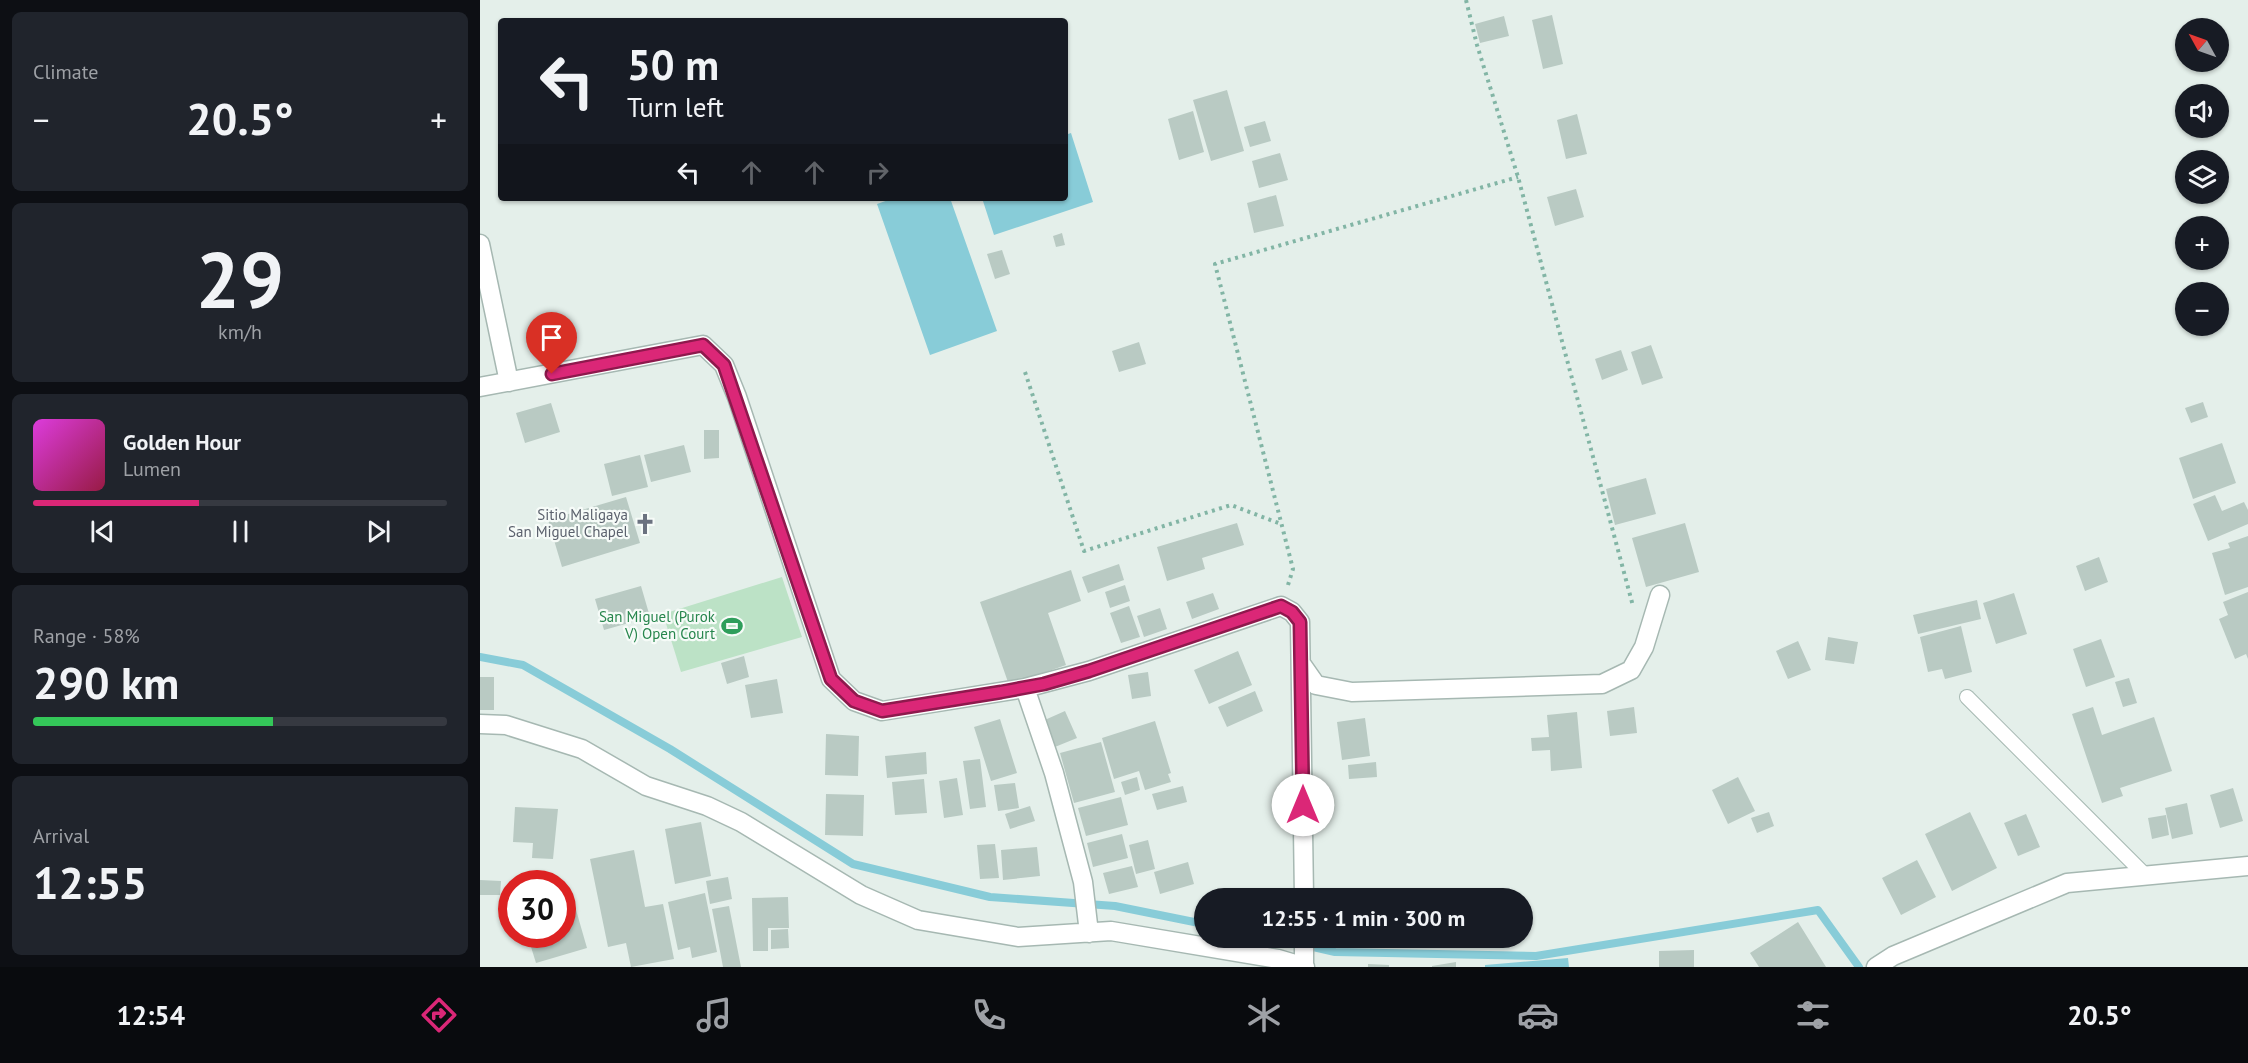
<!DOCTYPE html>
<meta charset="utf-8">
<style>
body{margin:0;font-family:"PT Sans",sans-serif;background:#20242c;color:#f1f3f6;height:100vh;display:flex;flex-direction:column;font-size:22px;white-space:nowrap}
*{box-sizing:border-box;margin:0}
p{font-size:20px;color:#9ea1a6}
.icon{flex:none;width:33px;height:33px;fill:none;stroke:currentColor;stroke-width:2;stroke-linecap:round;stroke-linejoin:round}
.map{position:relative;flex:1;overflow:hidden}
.panel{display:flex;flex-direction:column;gap:12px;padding:12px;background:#0d0f14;width:480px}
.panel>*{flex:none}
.hud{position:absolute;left:18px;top:18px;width:570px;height:183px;border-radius:6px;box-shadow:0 2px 4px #0004;background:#171b24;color:#f1f3f6;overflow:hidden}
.needle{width:39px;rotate:310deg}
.controls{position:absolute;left:1695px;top:18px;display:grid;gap:12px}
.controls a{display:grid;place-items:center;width:54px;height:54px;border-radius:50%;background:#171b24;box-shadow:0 2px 4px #0004;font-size:30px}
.speed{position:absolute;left:18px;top:870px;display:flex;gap:12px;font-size:30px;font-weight:700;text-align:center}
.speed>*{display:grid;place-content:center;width:78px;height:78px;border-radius:50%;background:#171b24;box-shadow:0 2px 4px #0004;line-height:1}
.speed .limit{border:9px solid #d22;background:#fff;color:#111}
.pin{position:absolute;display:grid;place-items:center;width:51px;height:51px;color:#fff;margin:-62px -26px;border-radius:50% 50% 50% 0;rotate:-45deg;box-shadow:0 0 6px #0007}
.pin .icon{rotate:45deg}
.me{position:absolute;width:66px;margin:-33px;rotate:0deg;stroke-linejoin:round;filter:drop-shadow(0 0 4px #0008)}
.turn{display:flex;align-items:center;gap:21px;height:126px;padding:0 30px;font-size:27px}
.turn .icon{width:78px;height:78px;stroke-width:2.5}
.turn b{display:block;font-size:42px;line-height:51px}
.lanes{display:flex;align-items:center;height:57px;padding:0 30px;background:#0003;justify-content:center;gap:30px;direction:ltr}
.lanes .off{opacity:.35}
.big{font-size:45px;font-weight:700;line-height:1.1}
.panel .widget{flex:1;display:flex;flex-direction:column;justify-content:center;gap:9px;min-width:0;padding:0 21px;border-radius:9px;background:#20242c}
.panel .dial{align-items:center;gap:0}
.dial b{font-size:78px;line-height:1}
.song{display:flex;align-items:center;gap:18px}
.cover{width:72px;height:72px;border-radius:9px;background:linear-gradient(135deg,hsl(300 70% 55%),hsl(340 70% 35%))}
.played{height:6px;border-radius:3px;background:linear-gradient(90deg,#db2777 40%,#363941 40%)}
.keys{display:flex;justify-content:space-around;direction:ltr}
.heat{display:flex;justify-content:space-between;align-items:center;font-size:33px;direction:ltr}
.charge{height:9px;border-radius:4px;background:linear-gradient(90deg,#34c759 58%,#363941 0)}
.trip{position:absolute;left:714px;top:888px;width:339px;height:60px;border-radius:30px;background:#171b24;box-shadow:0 2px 4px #0004;font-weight:700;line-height:60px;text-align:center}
.menu{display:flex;height:96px;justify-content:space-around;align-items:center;background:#090b0e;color:#9ea1a6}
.menu .icon{width:42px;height:42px}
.menu .on{color:#db2777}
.menu b{font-size:27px;color:#f1f3f6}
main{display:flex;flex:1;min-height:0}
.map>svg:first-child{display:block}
.green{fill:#bce2c6}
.water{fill:#88ccd8}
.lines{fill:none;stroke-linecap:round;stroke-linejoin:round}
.stream{stroke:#88ccd8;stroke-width:8}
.building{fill:#b9cac3}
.service-casing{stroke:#a6b8b2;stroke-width:16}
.minor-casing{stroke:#a6b8b2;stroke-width:21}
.tertiary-casing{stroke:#a6b8b2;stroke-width:21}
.path{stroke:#82b5a5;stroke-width:4;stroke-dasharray:3 4.5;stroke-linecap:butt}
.service{stroke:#fff;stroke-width:14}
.minor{stroke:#fff;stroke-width:18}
.tertiary{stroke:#fff;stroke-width:18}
.route-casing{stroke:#8e194d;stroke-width:15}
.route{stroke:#db2777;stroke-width:10}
.labels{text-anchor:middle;stroke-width:4.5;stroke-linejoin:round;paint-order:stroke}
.worship-label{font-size:15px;fill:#5b616d;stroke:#f6fbf8;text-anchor:end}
.leisure-label{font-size:15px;fill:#27864d;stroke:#f6fbf8;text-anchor:end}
</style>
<main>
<section class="panel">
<div class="widget"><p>Climate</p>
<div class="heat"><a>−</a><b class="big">20.5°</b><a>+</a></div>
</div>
<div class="widget dial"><b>29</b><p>km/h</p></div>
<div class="widget">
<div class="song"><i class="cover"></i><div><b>Golden Hour</b><p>Lumen</p></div></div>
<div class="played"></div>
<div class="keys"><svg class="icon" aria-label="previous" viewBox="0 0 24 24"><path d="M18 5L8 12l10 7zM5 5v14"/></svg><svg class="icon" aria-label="pause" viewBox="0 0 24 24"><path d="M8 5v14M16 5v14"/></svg><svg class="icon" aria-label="next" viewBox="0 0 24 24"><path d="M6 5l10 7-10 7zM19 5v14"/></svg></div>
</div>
<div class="widget"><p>Range · 58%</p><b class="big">290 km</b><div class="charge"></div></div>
<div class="widget"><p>Arrival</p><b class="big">12:55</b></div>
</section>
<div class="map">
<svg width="1768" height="967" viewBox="0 0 1768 967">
<rect width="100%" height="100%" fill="#e4efea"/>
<path class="green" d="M302 577 322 637 201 672 183 614Z"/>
<path class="water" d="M591 133 613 202 514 235 502 198H585V135Z
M414 198H470L517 331 450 355 397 204Z
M1088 958 1089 967H1005V965Z"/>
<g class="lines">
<path class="stream" d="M0 657 43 665 190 749 373 864 510 897 635 906 724 924
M794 938 855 952 1056 956 1338 910 1379 967"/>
</g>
<path class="building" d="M1072 15 1083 64 1063 69 1052 20Z
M1024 16 1029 36 1000 43 995 24Z
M747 90 764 151 731 161 713 100Z
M713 111 724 152 699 160 688 119Z
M1097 114 1107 154 1086 159 1077 120Z
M785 121 791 141 770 147 764 127Z
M800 153 808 180 779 188 772 161Z
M1096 189 1104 217 1075 226 1067 197Z
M796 195 804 226 774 233 767 203Z
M582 233 585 245 576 247 573 236Z
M522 250 530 274 515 279 507 254Z
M659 342 666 364 639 372 632 351Z
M1171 345 1183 378 1162 385 1151 352Z
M1141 350 1148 370 1122 380 1115 359Z
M1723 402 1728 417 1711 423 1705 408Z
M71 403 80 432 45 443 36 413Z
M224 430H239V458L224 459Z
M1742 443 1756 483 1713 499 1699 458Z
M204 445 211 472 171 482 164 455Z
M160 455 168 487 132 496 124 464Z
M1166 478 1176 514 1135 525 1126 489Z
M1735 495 1742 511 1764 502 1768 510V524L1728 541 1713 504Z
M146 497 160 543 82 567 68 520Z
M757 523 764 545 722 558 725 569 687 581 677 547Z
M1205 523 1219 572 1166 587 1152 538Z
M1768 536V587L1745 595 1732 553 1750 548 1748 543Z
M1619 557 1628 582 1605 591 1596 566Z
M639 564 644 580 608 593 602 577Z
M591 570 601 601 568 613 586 665 529 685 500 602Z
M645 585 650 601 630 608 625 592Z
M161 586 170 617 124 630 115 599Z
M1768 592V659L1766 654 1755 659 1739 619 1748 615 1743 602Z
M733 593 739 609 712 619 706 602Z
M1534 593 1547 634 1516 644 1503 603Z
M1497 600 1501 619 1438 634 1433 615Z
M649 606 660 637 641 643 630 613Z
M680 608 687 629 664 637 657 616Z
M1481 626 1492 672 1465 679 1462 669 1448 672 1440 637Z
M1348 637 1378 642 1374 664 1345 660Z
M1621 639 1635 677 1606 687 1593 649Z
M1318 641 1331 670 1308 679 1296 651Z
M758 651 772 685 729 704 714 670Z
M264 656 269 677 247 684 241 663Z
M668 672 671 696 652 699 648 675Z
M0 677H14V710H0Z
M1649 678 1657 703 1643 707 1635 682Z
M297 679 303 713 271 718 265 685Z
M775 691 783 711 747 727 738 707Z
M1154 707 1157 733 1130 736 1127 711Z
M1613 707 1622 735 1674 717 1692 771 1640 788 1643 796 1622 803 1592 714Z
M585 711 597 738 570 749 558 723Z
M1097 712 1102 768 1071 771 1070 750 1052 751 1051 738 1069 737 1067 715Z
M885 718 890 756 862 760 857 722Z
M520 719 537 773 511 781 494 727Z
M675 721 691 773 688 774 691 782 665 790 659 771 634 779 622 738Z
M346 734 379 736 378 776 345 775Z
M621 742 635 792 594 803 580 753Z
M446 752 447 774 407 778 405 756Z
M500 759 506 807 490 809 483 761Z
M896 762 897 777 869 779 868 765Z
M657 777 660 790 645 795 641 782Z
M1258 777 1275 811 1248 824 1232 790Z
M477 778 483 815 464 818 459 781Z
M444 779 447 813 415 815 412 782Z
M535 783 539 808 518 811 514 785Z
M703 786 707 802 677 810 672 794Z
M1753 788 1763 821 1740 828 1730 795Z
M346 794 384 795 383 836 345 835Z
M641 797 648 825 606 836 598 808Z
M1707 803 1713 834 1692 839 1685 808Z
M550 806 555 821 530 829 525 814Z
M35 807 78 809 73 859 52 858 53 843 33 842Z
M1289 812 1294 826 1277 833 1271 818Z
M1490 812 1517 868 1472 891 1445 834Z
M1546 814 1560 847 1538 856 1524 823Z
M1686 815 1689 835 1672 839 1668 818Z
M221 822 231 876 195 884 185 829Z
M642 834 648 858 613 867 607 843Z
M668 840 675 869 656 874 649 845Z
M515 844 519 878 500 879 497 845Z
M557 847 560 876 523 880 521 850Z
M154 850 165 907 183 904 194 959 151 967 146 943 128 947 110 859Z
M1437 860 1456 897 1421 915 1402 878Z
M708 862 714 884 680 894 674 872Z
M652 866 658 887 629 894 623 873Z
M248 877 252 899 230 904 226 881Z
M0 880 21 881 20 895H0Z
M90 889 107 948 56 963 47 934H82V892Z
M225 893 237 952 212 958 210 947 198 950 188 902Z
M308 897 309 928H288V951H273L272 898Z
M249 906 261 967H243L232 909Z
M1318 922 1346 967H1279L1270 953Z
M308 929 309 948 291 949V930Z
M1214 950V967H1179V951Z
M976 962V967H952V966Z
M888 964 909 965V967H888Z"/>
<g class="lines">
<defs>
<path id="service" d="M1487 697 1666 876"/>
<path id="minor" d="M0 244 29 382
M0 387 223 345 244 365 257 397 351 679 374 701 402 711 545 688 609 671 801 606 812 612 820 622 824 898
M822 665 836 685 872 692 1122 684 1151 670 1164 647 1180 595
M545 688 574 773 603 882 609 933
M0 724 26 725 102 749 166 786 227 806 261 822 381 895 438 920 538 937 631 931 798 959 825 967
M824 938V966"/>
<path id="tertiary" d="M1396 967 1413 956 1587 883 1768 866"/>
</defs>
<use href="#service" class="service-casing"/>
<use href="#minor" class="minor-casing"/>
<use href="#tertiary" class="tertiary-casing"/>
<path class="path" d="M986 0 997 45 1038 177 1153 606
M545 372 604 551 751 505 801 524
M808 585 813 569 735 264 1038 177"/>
<use href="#service" class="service"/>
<use href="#minor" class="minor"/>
<use href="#tertiary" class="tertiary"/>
</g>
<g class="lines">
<defs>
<path id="route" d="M72 374 223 345 244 365 351 679 374 701 402 711 521 692 564 684 609 671 801 606 812 612 820 622 823 805"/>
</defs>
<use href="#route" class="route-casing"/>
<use href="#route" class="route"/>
</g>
<defs>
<symbol id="church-bare" viewBox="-9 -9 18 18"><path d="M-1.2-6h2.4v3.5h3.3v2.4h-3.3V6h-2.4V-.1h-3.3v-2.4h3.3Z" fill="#6b7280" stroke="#f6fbf8" stroke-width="2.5" paint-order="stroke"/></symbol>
<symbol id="stadium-bare" viewBox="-9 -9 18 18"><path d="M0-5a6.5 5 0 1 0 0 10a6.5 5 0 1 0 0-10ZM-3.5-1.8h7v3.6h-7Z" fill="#2e9e5b" stroke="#f6fbf8" stroke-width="2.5" paint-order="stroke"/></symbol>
</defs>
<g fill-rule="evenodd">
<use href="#church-bare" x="150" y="509" width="30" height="30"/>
<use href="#stadium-bare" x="237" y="611" width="30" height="30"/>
</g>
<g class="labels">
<g class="worship-label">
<text x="148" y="520">Sitio Maligaya<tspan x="148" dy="17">San Miguel Chapel</tspan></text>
</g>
<g class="leisure-label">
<text x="235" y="622">San Miguel (Purok<tspan x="235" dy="17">V) Open Court</tspan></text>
</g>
</g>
</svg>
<div class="controls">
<a><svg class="needle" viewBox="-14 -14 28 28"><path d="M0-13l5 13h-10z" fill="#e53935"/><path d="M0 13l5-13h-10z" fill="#9ea1a6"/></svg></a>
<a><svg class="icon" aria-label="sound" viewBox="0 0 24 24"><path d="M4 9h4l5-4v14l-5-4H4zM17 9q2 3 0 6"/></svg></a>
<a><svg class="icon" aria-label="layers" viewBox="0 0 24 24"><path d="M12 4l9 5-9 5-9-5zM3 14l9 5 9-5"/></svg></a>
<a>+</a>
<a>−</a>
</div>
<div class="speed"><div class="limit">30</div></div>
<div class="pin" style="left:72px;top:374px;background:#d93025"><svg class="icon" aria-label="arrive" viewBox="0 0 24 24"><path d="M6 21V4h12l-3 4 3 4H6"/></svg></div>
<svg class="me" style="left:823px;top:805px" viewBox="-20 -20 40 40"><circle r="19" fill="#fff"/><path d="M0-13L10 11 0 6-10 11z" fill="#db2777"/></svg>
<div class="trip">12:55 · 1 min · 300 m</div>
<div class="hud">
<div class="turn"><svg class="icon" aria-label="left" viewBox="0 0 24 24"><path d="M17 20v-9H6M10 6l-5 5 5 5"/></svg><div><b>50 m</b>Turn left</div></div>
<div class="lanes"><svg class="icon" aria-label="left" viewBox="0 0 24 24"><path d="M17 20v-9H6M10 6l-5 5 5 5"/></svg><svg class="icon off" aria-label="ahead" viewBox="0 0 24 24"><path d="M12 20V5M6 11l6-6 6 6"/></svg><svg class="icon off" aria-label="ahead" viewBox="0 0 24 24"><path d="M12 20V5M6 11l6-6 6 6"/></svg><svg class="icon off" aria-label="right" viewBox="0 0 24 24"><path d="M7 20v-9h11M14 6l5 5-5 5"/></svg></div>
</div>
</div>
</main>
<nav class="menu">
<b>12:54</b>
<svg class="icon on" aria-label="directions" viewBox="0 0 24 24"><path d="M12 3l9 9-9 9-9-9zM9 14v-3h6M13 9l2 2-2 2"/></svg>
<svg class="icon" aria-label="music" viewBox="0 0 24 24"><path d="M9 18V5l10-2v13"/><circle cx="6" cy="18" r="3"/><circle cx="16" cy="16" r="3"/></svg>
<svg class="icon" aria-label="phone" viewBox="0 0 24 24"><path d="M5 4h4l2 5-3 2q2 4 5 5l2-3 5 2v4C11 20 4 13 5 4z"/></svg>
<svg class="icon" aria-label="climate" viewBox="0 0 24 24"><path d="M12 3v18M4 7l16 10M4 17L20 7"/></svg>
<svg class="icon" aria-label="car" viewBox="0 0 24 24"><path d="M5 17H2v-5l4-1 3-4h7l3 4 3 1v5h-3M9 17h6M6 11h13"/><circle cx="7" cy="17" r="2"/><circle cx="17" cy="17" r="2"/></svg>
<svg class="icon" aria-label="filters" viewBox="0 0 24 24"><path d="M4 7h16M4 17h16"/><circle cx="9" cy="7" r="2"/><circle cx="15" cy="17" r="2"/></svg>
<b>20.5°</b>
</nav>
